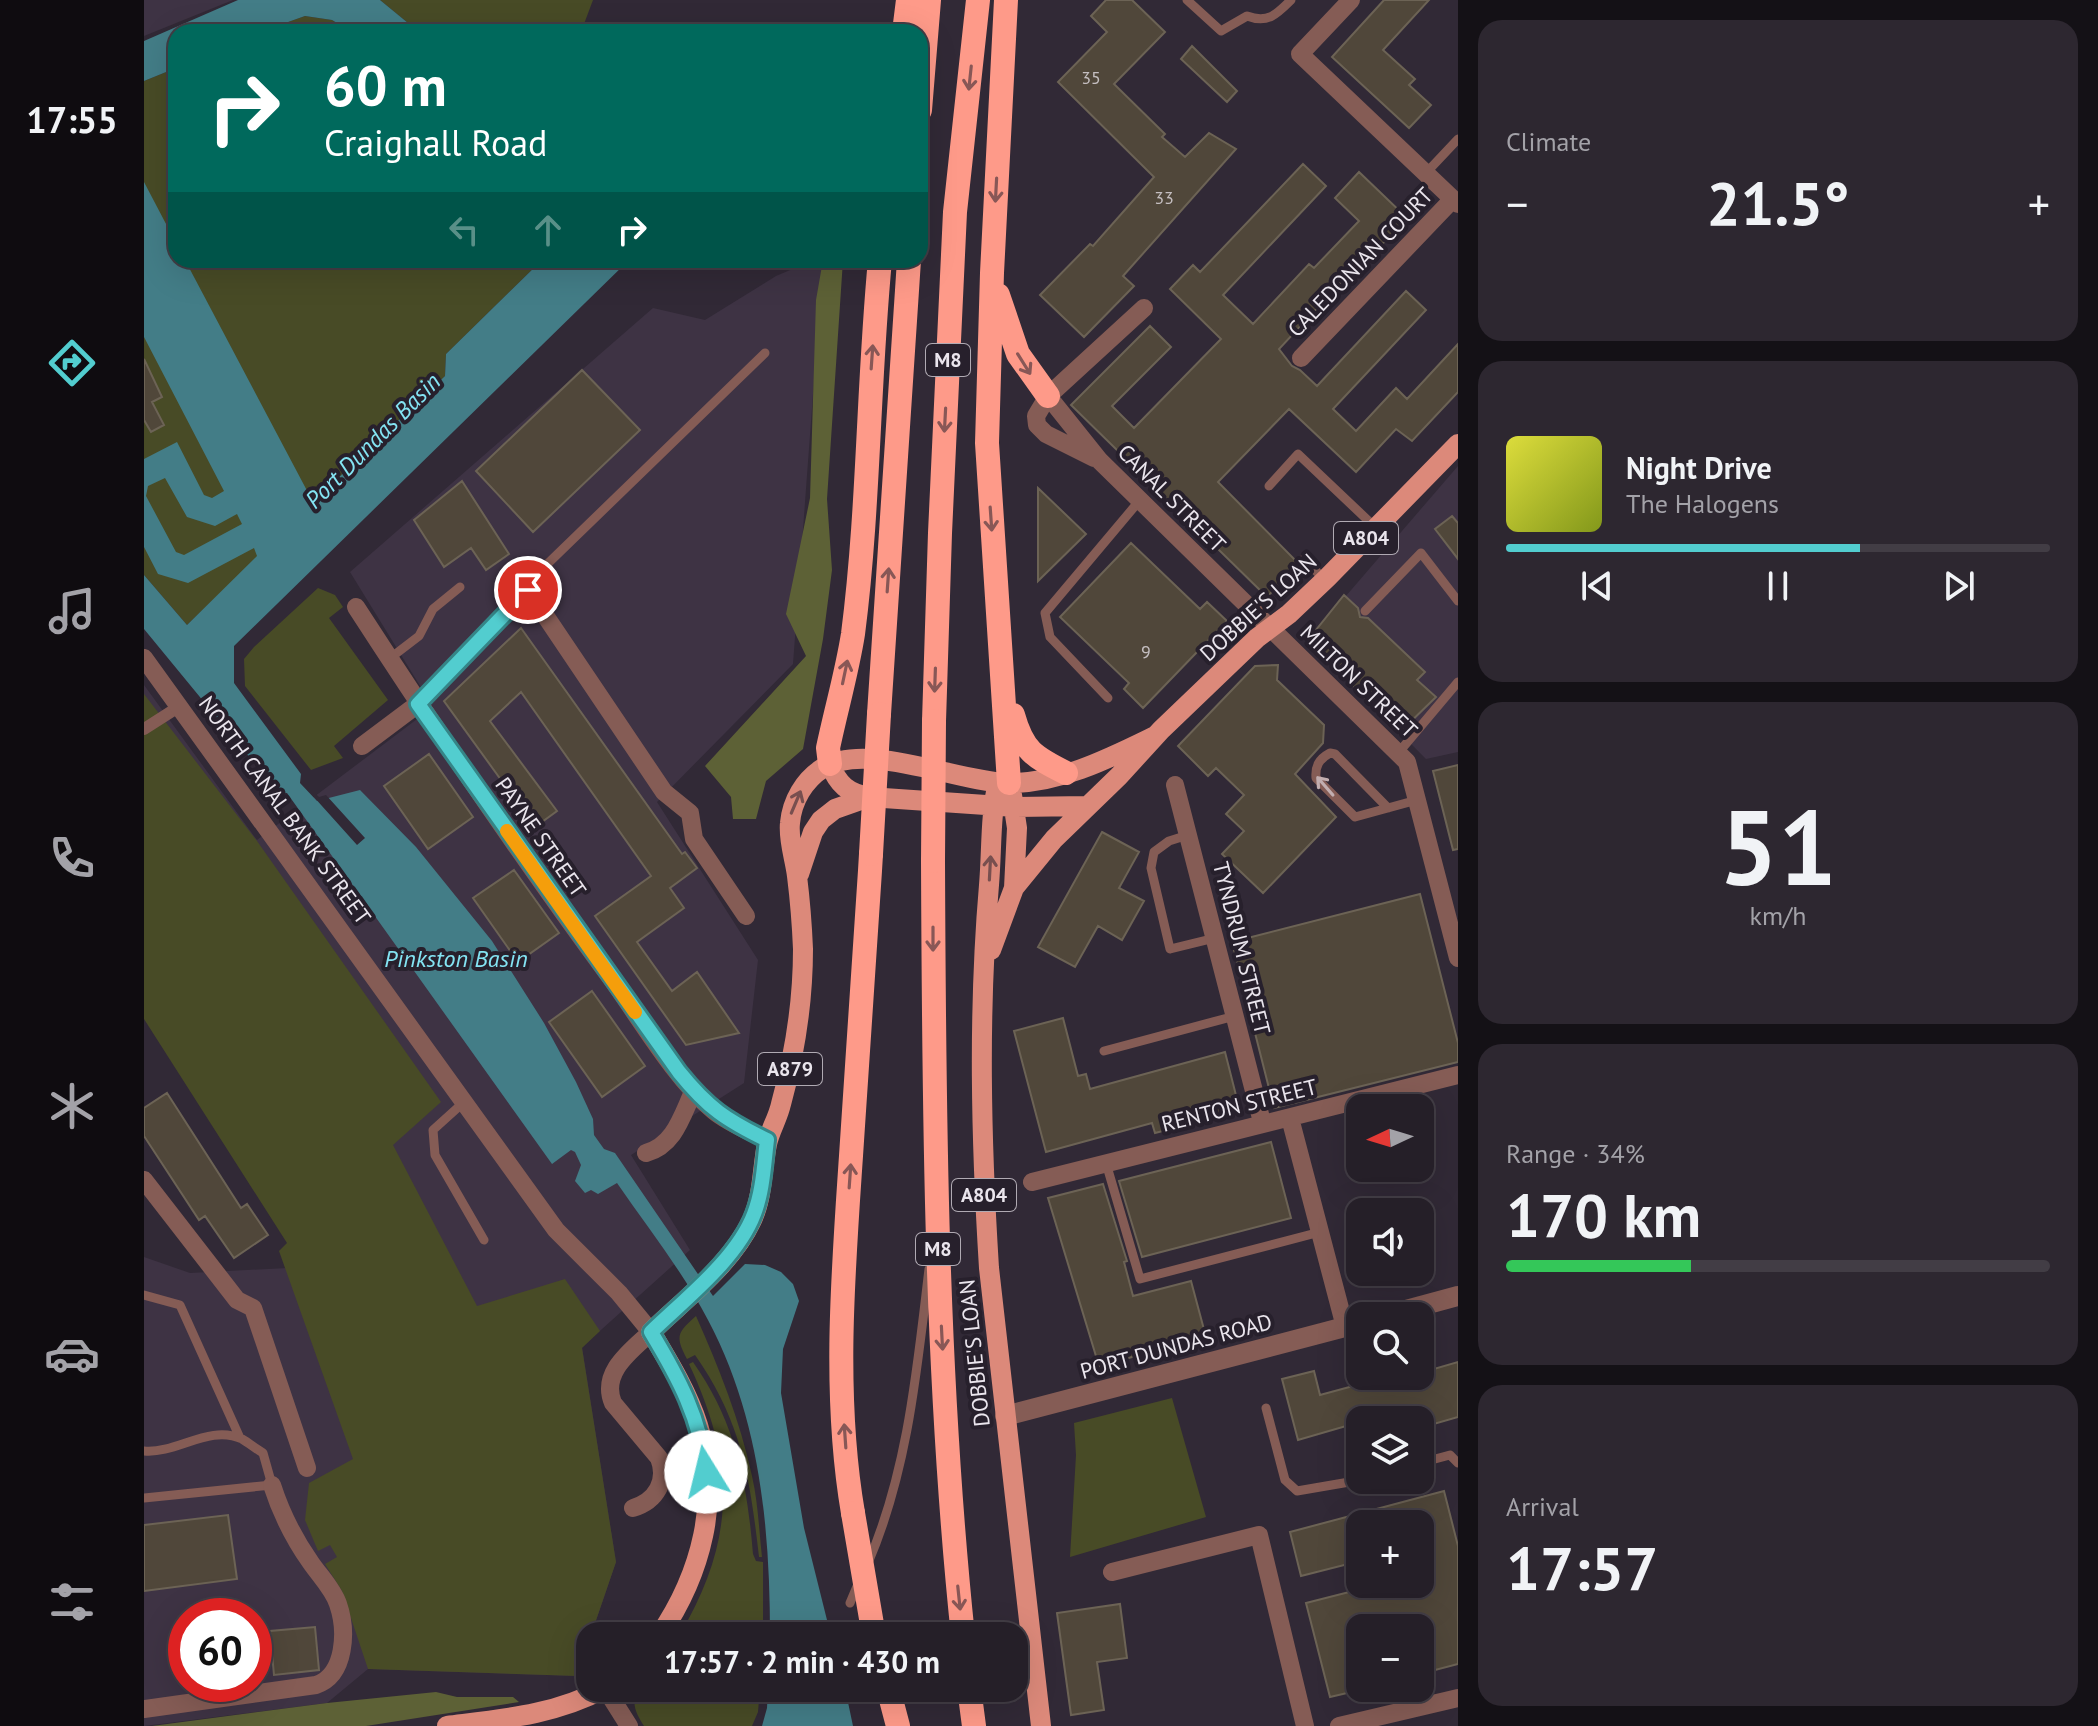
<!DOCTYPE html>
<meta charset="utf-8">
<style>
body{margin:0;font-family:"PT Sans",sans-serif;background:#2d2730;color:#f1f3f6;height:100vh;display:flex;flex-direction:column;font-size:30px;white-space:nowrap}
*{box-sizing:border-box;margin:0}
p{font-size:26px;color:#a3a2a8}
.icon{flex:none;width:44px;height:44px;fill:none;stroke:currentColor;stroke-width:2;stroke-linecap:round;stroke-linejoin:round}
.map{position:relative;flex:1;overflow:hidden}
.sheet{display:flex;flex-direction:column;gap:20px;padding:20px;background:#141116;width:640px}
.sheet>*{flex:none}
.top-card{position:absolute;left:24px;top:24px;width:760px;height:244px;border-radius:24px;box-shadow:0 8px 32px #0002,0 0 0 2px #423d45;background:#00695c;color:#fff;overflow:hidden}
.needle{width:52px;rotate:266deg}
.fabs{position:absolute;left:1202px;top:1094px;display:grid;gap:16px}
.fabs a{display:grid;place-items:center;width:88px;height:88px;border-radius:16px;background:#251f28;box-shadow:0 8px 32px #0002,0 0 0 2px #423d45;font-size:40px}
.speed{position:absolute;left:24px;top:1598px;display:flex;gap:16px;font-size:40px;font-weight:700;text-align:center}
.speed>*{display:grid;place-content:center;width:104px;height:104px;border-radius:50%;background:#251f28;box-shadow:0 8px 32px #0002,0 0 0 2px #423d45;line-height:1}
.speed .limit{border:12px solid #d22;background:#fff;color:#111}
.pin{position:absolute;display:grid;place-items:center;width:68px;height:68px;color:#fff;margin:-34px;border:4px solid #fff;border-radius:50%;box-shadow:0 2px 8px #0007}
.me{position:absolute;width:88px;margin:-44px;rotate:351deg;stroke-linejoin:round;filter:drop-shadow(0 0 6px #0008)}
.turn{display:flex;align-items:center;gap:28px;height:168px;padding:0 24px;font-size:36px}
.turn .icon{width:104px;height:104px;stroke-width:2.5}
.turn b{display:block;font-size:56px;line-height:68px}
.lanes{display:flex;align-items:center;height:76px;padding:0 24px;background:#0003;justify-content:center;gap:40px;direction:ltr}
.lanes .off{opacity:.35}
.big{font-size:60px;font-weight:700;line-height:1.1}
.sheet .card{flex:1;display:flex;flex-direction:column;justify-content:center;gap:12px;min-width:0;padding:0 28px;border-radius:24px;background:#2d2730}
.sheet .dial{align-items:center;gap:0}
.dial b{font-size:104px;line-height:1}
.song{display:flex;align-items:center;gap:24px}
.cover{width:96px;height:96px;border-radius:12px;background:linear-gradient(135deg,hsl(60 70% 55%),hsl(70 70% 35%))}
.played{height:8px;border-radius:4px;background:linear-gradient(90deg,#52cdcf 65%,#423d45 65%)}
.keys{display:flex;justify-content:space-around;direction:ltr}
.heat{display:flex;justify-content:space-between;align-items:center;font-size:44px;direction:ltr}
.charge{height:12px;border-radius:6px;background:linear-gradient(90deg,#34c759 34%,#423d45 0)}
.trip{position:absolute;left:432px;top:1622px;width:452px;height:80px;border-radius:24px;background:#251f28;box-shadow:0 8px 32px #0002,0 0 0 2px #423d45;font-weight:700;line-height:80px;text-align:center}
main{display:flex;flex:1;min-height:0}
.menu{display:flex;flex-direction:column;width:144px;justify-content:space-around;align-items:center;background:#0f0c10;color:#a3a2a8}
.menu .icon{width:56px;height:56px}
.menu .current{color:#52cdcf}
.menu b{font-size:36px;color:#f1f3f6}
.map>svg:first-child{display:block}
.built{fill:#3e3344;fill-rule:evenodd}
.green{fill:#484b26}
.forest{fill:#5d6136}
.water{fill:#437d87;fill-rule:evenodd}
.pier{fill:#312936}
.building{fill:#50473a;stroke:#6c6355;stroke-width:2}
.lines{fill:none;stroke-linecap:round;stroke-linejoin:round}
.service{stroke:#855c55;stroke-width:9}
.pedestrian{stroke:#855c55;stroke-width:12}
.minor{stroke:#855c55;stroke-width:18}
.tertiary{stroke:#855c55;stroke-width:20}
.primary{stroke:#dc897a;stroke-width:20}
.motorway{stroke:#fe9a89;stroke-width:24}
.motorway-bridge{stroke:#fe9a89;stroke-width:24}
.oneway{stroke:#885756}
.oneway2{stroke:#c2aeb0}
.oneway3{stroke:#784f4f}
.route-casing{stroke:#358587;stroke-width:20}
.route{stroke:#52cdcf;stroke-width:14}
.slow{stroke:#f59e0b;stroke-width:14}
.labels{text-anchor:middle;stroke-width:8;stroke-linejoin:round;paint-order:stroke}
.number-label{font-size:18px;fill:#c4bec0}
.shield{fill:#27202c;stroke:#b0aab3;stroke-width:2}
.shield-label{font-size:20px;font-weight:bold;fill:#eae5ed}
.street-label{font-size:22px;fill:#eae5ed;stroke:#27202c}
.water-label{font-size:24px;font-style:italic;fill:#84e4f3;stroke:#27202c}
</style>
<main>
<nav class="menu">
<b>17:55</b>
<svg class="icon current" aria-label="directions" viewBox="0 0 24 24"><path d="M12 3l9 9-9 9-9-9zM9 14v-3h6M13 9l2 2-2 2"/></svg>
<svg class="icon" aria-label="music" viewBox="0 0 24 24"><path d="M9 18V5l10-2v13"/><circle cx="6" cy="18" r="3"/><circle cx="16" cy="16" r="3"/></svg>
<svg class="icon" aria-label="phone" viewBox="0 0 24 24"><path d="M5 4h4l2 5-3 2q2 4 5 5l2-3 5 2v4C11 20 4 13 5 4z"/></svg>
<svg class="icon" aria-label="climate" viewBox="0 0 24 24"><path d="M12 3v18M4 7l16 10M4 17L20 7"/></svg>
<svg class="icon" aria-label="car" viewBox="0 0 24 24"><path d="M5 17H2v-5l4-1 3-4h7l3 4 3 1v5h-3M9 17h6M6 11h13"/><circle cx="7" cy="17" r="2"/><circle cx="17" cy="17" r="2"/></svg>
<svg class="icon" aria-label="filters" viewBox="0 0 24 24"><path d="M4 7h16M4 17h16"/><circle cx="9" cy="7" r="2"/><circle cx="15" cy="17" r="2"/></svg>
</nav>
<div class="map">
<svg width="1314" height="1726" viewBox="0 0 1314 1726">
<rect width="100%" height="100%" fill="#312936"/>
<path class="built" d="M0 0H89L0 36Z
M670 260H679L649 664 513 802 614 960 600 1083 487 1155 546 1250 438 1347 472 1562 433 1676 224 1669 183 1703 0 1726V1257L46 1273 202 1265 0 937V685L113 840 289 707 206 572 509 308 561 320 632 276ZM42 1616H110V1684H42Z
M1314 466V752L1282 759 1164 640Z"/>
<path class="green" d="M236 0H449L437 32H275Z
M161 16 188 20 208 32H116Z
M32 68V260H398L302 354 301 376 43 625 0 575V81Z
M174 588 191 595 199 607 185 618 244 700 190 746 199 758 167 770 101 686 100 659 110 647Z
M0 694 113 841 297 1102 249 1145 333 1306 421 1279 456 1331 438 1348 472 1562 433 1676 224 1669 198 1591 181 1564 193 1557 186 1545 174 1551 161 1520 165 1483 209 1459 135 1251 143 1243 0 1019Z
M552 1316C575 1368 596 1420 608 1476 614 1502 615 1530 618 1557H615C606 1479 598 1422 551 1355L543 1359C531 1336 533 1333 552 1316Z
M549 1362C592 1423 603 1482 609 1554L612 1561 619 1562V1636H535C592 1540 592 1464 545 1364Z
M1028 1398 1062 1517 926 1557 932 1455 930 1423Z
M495 1688H616L614 1712 608 1726H500C492 1713 486 1703 495 1688Z"/>
<path class="forest" d="M679 260H699L683 499 688 570 679 639 659 749 622 781 612 819H589L587 797 561 766 662 656 642 614 666 498 672 300Z
M292 1692 313 1697H369L375 1702 222 1726H8L183 1703Z"/>
<path class="water" d="M94 0H236L275 32H208L188 20 161 16 116 32H32V68L0 81V41Z
M0 182 32 243V260H41L169 502 301 376 302 354 398 260H485L90 646V683L157 774 156 783 173 801 216 790 272 847 348 941 400 1023 432 1082 449 1119 450 1135 460 1149 471 1153 569 1296 601 1264 621 1265 637 1272 649 1284 655 1301 639 1349 637 1393 660 1528 687 1636H626C626 1528 616 1418 564 1320 539 1272 504 1228 473 1183L454 1194 447 1190 441 1193 431 1181 437 1165 431 1152 427 1150 408 1164 143 793 134 792 0 629V575L43 625 113 556 110 548 44 583 14 574 0 547V459L33 442 60 495 68 498 80 491 0 337ZM21 478 43 517 71 526 93 514 98 524 40 555 32 552 2 496 4 486Z
M624 1688H701L709 1726H618L623 1708Z"/>
<path class="pier" d="M172 794 175 797 182 795 221 838 213 845 169 796Z"/>
<path class="building" d="M962 0H988L1021 32 970 84 1021 134 1018 137 1041 157 1065 133 1092 149 979 276 990 286 940 337 896 295 946 244 949 246 1010 177 914 82 963 32 947 16Z
M1240 0H1285L1239 50 1271 79 1265 85 1287 105 1265 128 1188 57Z
M1048 46 1093 91 1083 102 1037 59Z
M1159 164 1182 186 1079 295 1109 324 1165 264 1170 268 1215 221 1191 198 1215 172 1263 218 1207 277 1204 275 1135 349 1148 366 1156 370 1173 386 1262 291 1282 310 1189 409 1212 431 1252 388 1263 399 1314 344V392L1268 441 1252 429 1212 472 1145 409 1074 482 1155 564 1123 597 927 405 1006 326 1027 347 968 406 990 428 1077 339 1026 289 1049 265 1056 272Z
M0 359 18 397 8 402 20 425 7 432 0 420Z
M438 370 496 430 389 532 332 471Z
M318 481 365 554 342 570 327 548 300 567 270 520Z
M894 488 942 534 894 581Z
M1308 516 1314 523V559L1291 529Z
M987 543 1056 609 1063 602 1083 621 999 708 980 689 985 683 916 617Z
M1200 595 1214 608 1216 617 1224 618 1281 672 1273 680 1292 697 1255 733 1164 640Z
M377 628 538 854 541 852 553 868 526 888 540 908 493 942 528 991 553 972 595 1033 542 1045 451 916 507 876 377 692 346 721 413 811 391 827 300 701Z
M1134 665 1133 680 1180 725 1179 743 1151 774 1192 817 1119 893 1078 854 1100 831 1082 814 1100 795 1072 768 1064 776 1034 746 1111 666Z
M285 754 329 817 284 849 240 786Z
M1314 765V849L1309 850 1289 771Z
M958 832 995 852 975 888 1000 901 978 940 954 926 931 967 894 947Z
M370 870 415 933 374 962 329 898Z
M1276 894 1314 1043V1062L1130 1108 1088 942Z
M448 991 501 1066 458 1097 405 1022Z
M919 1018 934 1076 942 1074 946 1089 1081 1052 1096 1111 1011 1133 1008 1123 902 1152 870 1031Z
M23 1093 97 1208 103 1204 124 1235 90 1258 61 1216 55 1220 0 1136V1108Z
M1127 1142 1147 1218 998 1257 975 1181Z
M959 1184 983 1261 980 1262 989 1296 1047 1281 1062 1337 955 1366 904 1198Z
M1314 1362V1417L1276 1428V1420H1238L1237 1417 1216 1420V1422L1154 1440 1138 1379 1170 1371 1176 1395 1246 1376H1276V1373Z
M1300 1491 1314 1546V1664L1276 1674V1628H1216V1690L1186 1697 1162 1603 1225 1587V1584H1276V1574L1284 1572 1276 1541V1524H1216V1561L1157 1576 1146 1532Z
M84 1515 93 1579 0 1591V1525Z
M976 1604 983 1658 953 1662 960 1710 927 1715 913 1613Z
M171 1627 175 1670 130 1675 126 1631Z"/>
<g class="lines">
<path class="service" d="M1043 0 1077 31 1103 16C1124 24 1133 14 1147 0
M1282 173 1314 139
M1125 486 1154 454 1232 528
M1160 559 1181 580
M382 592 393 574 621 353
M1221 611 1277 553 1314 601
M245 659 275 636 289 609 316 587
M964 698 906 637 901 613 996 500
M1255 752 1314 682
M1244 808 1191 754 1186 753C1175 759 1171 766 1172 778L1211 817 1273 800
M1044 835 1025 841 1010 852 1007 868 1026 949 1071 938
M960 1051 1091 1016
M320 1102 289 1130 291 1155 340 1240
M962 1163 996 1279 1176 1232
M0 1295 36 1305 96 1438
M1122 1408 1141 1480 1153 1491 1217 1480
M0 1451C33 1454 65 1424 98 1439 105 1443 112 1449 119 1453L128 1485 0 1498
M1276 1463 1306 1455 1314 1463
M724 1563C764 1470 773 1369 785 1269
M706 1603 714 1584"/>
<path class="pedestrian" d="M0 729 36 706"/>
<path class="minor" d="M1207 0 1156 54 1314 204
M1157 358 1309 199
M904 396 956 461 1263 762 1314 958
M950 458 902 434 893 425 892 416 904 396 1000 308
M212 607C293 732 377 856 466 977 496 1018 531 1079 570 1111 586 1124 605 1131 623 1140
M0 658 412 1230 475 1293 507 1332C488 1350 456 1372 469 1403L515 1458C524 1481 512 1501 489 1508
M218 746 274 704 384 590 520 792 546 813 550 839 602 916
M1031 785 1118 1122
M1146 1118 1201 1327
M502 1153C531 1145 538 1115 550 1090
M0 1180 93 1300 109 1308 163 1468
M888 1182 1314 1075
M968 1572 1115 1535 1161 1726
M461 1688 485 1726
M0 1709 172 1685C202 1675 203 1630 194 1604 189 1589 176 1576 167 1563 150 1539 137 1513 128 1485
M1195 1726 1314 1698"/>
<path class="tertiary" d="M1240 1316 1314 1296
M861 1416 1216 1323"/>
<path class="primary" d="M686 764C694 785 704 793 725 797
M854 782C846 816 848 850 845 885 834 1013 837 1140 845 1268L897 1726
M655 874 669 832 677 820 691 809 725 797 871 807 943 806
M870 888 910 839 975 776 1017 730 1113 638 1145 614 1183 578 1314 444
M847 950 870 888 873 828 868 795
M515 1636C557 1575 578 1498 554 1425 543 1391 525 1362 507 1332 541 1299 587 1265 608 1220 619 1196 618 1169 623 1144 626 1130 634 1118 637 1104 651 1053 659 1001 659 949 658 925 656 900 653 876 651 859 644 840 646 823 648 801 660 780 679 768 722 741 814 782 863 783 915 784 966 758 1011 736
M303 1726C359 1719 411 1715 461 1688"/>
<path class="motorway" d="M862 0 848 273 843 443 865 783
M760 32 764 0
M776 110 785 0
M854 295 874 354 904 396
M735 714 765 260
M869 715C879 751 890 757 922 773
M790 721 796 533 811 212 834 0
M686 764 684 748C692 710 703 672 709 634 725 510 724 384 736 260
M789 861C790 1119 792 1378 819 1636
M709 1513C689 1396 699 1274 707 1156 714 1056 721 955 727 854
M744 1688 754 1726
M825 1688 830 1726"/>
<path class="motorway-bridge" d="M727 854 735 714
M789 861 790 721
M709 1513 730 1636"/>
</g>
<defs><path id="oneway-shaft" d="M-6 0H5M1.5-3L5.5 0L1.5 3" fill="none" stroke-width="1.6" stroke-linecap="round" stroke-linejoin="round" transform="scale(2)"/></defs>
<g class="oneway">
<use href="#oneway-shaft" transform="translate(826 78) rotate(96)"/>
<use href="#oneway-shaft" transform="translate(852 190) rotate(93)"/>
<use href="#oneway-shaft" transform="translate(728 357) rotate(-86)"/>
<use href="#oneway-shaft" transform="translate(880 364) rotate(58)"/>
<use href="#oneway-shaft" transform="translate(801 420) rotate(93)"/>
<use href="#oneway-shaft" transform="translate(847 519) rotate(86)"/>
<use href="#oneway-shaft" transform="translate(744 580) rotate(-86)"/>
<use href="#oneway-shaft" transform="translate(701 672) rotate(-78)"/>
<use href="#oneway-shaft" transform="translate(791 680) rotate(92)"/>
<use href="#oneway-shaft" transform="translate(789 939) rotate(90)"/>
<use href="#oneway-shaft" transform="translate(706 1176) rotate(-86)"/>
<use href="#oneway-shaft" transform="translate(798 1338) rotate(87)"/>
<use href="#oneway-shaft" transform="translate(701 1436) rotate(-94)"/>
<use href="#oneway-shaft" transform="translate(815 1598) rotate(84)"/>
</g>
<use class="oneway2" href="#oneway-shaft" transform="translate(1181 786) rotate(-131)"/>
<g class="oneway3">
<use href="#oneway-shaft" transform="translate(652 802) rotate(-67)"/>
<use href="#oneway-shaft" transform="translate(846 868) rotate(-87)"/>
</g>
<g class="lines">
<defs>
<path id="route" d="M384 590 274 704 535 1072C564 1108 582 1120 623 1140 620 1164 619 1191 610 1214 593 1259 541 1299 507 1332 534 1377 557 1419 562 1472"/>
</defs>
<use href="#route" class="route-casing"/>
<use href="#route" class="route"/>
<path class="slow" d="M363 831 491 1012"/>
</g>
<g class="labels">
<g class="number-label">
<text x="947" y="84">35</text>
<text x="1020" y="204">33</text>
<text x="1002" y="658">9</text>
</g>
<g class="shield">
<rect x="782" y="344" width="44" height="32" rx="6"/>
<rect x="1190" y="522" width="64" height="32" rx="6"/>
<rect x="614" y="1053" width="64" height="32" rx="6"/>
<rect x="808" y="1179" width="64" height="32" rx="6"/>
<rect x="772" y="1233" width="44" height="32" rx="6"/>
</g>
<g class="shield-label">
<text x="804" y="367">M8</text>
<text x="1222" y="545">A804</text>
<text x="646" y="1076">A879</text>
<text x="840" y="1202">A804</text>
<text x="794" y="1256">M8</text>
</g>
<g class="street-label">
<text transform="translate(1216 262) rotate(-46)" y="8">CALEDONIAN COURT</text>
<text transform="translate(1028 498) rotate(45)" y="8">CANAL STREET</text>
<text transform="translate(1114 607) rotate(-42)" y="8">DOBBIE'S LOAN</text>
<text transform="translate(1215 681) rotate(44)" y="8">MILTON STREET</text>
<text transform="translate(141 810) rotate(54)" y="8">NORTH CANAL BANK STREET</text>
<text transform="translate(397 837) rotate(55)" y="8">PAYNE STREET</text>
<text transform="translate(1098 948) rotate(76)" y="8">TYNDRUM STREET</text>
<text transform="translate(1095 1105) rotate(-14)" y="8">RENTON STREET</text>
<text transform="translate(1032 1346) rotate(-15)" y="8">PORT DUNDAS ROAD</text>
<text transform="translate(830 1353) rotate(-96)" y="8">DOBBIE'S LOAN</text>
</g>
<g class="water-label">
<text transform="translate(229 441) rotate(-45)" y="8">Port Dundas Basin</text>
<text x="312" y="967">Pinkston Basin</text>
</g>
</g>
</svg>
<div class="fabs">
<a><svg class="needle" viewBox="-14 -14 28 28"><path d="M0-13l5 13h-10z" fill="#e53935"/><path d="M0 13l5-13h-10z" fill="#a3a2a8"/></svg></a>
<a><svg class="icon" aria-label="sound" viewBox="0 0 24 24"><path d="M4 9h4l5-4v14l-5-4H4zM17 9q2 3 0 6"/></svg></a>
<a><svg class="icon" aria-label="search" viewBox="0 0 24 24"><circle cx="10" cy="10" r="6"/><path d="M15 15l6 6"/></svg></a>
<a><svg class="icon" aria-label="layers" viewBox="0 0 24 24"><path d="M12 4l9 5-9 5-9-5zM3 14l9 5 9-5"/></svg></a>
<a>+</a>
<a>−</a>
</div>
<div class="speed"><div class="limit">60</div></div>
<div class="pin" style="left:384px;top:590px;background:#d93025"><svg class="icon" aria-label="arrive" viewBox="0 0 24 24"><path d="M6 21V4h12l-3 4 3 4H6"/></svg></div>
<svg class="me" style="left:562px;top:1472px" viewBox="-20 -20 40 40"><circle r="19" fill="#fff"/><path d="M0-13L10 11 0 6-10 11z" fill="#52cdcf"/></svg>
<div class="trip">17:57 · 2 min · 430 m</div>
<div class="top-card">
<div class="turn"><svg class="icon" aria-label="right" viewBox="0 0 24 24"><path d="M7 20v-9h11M14 6l5 5-5 5"/></svg><div><b>60 m</b>Craighall Road</div></div>
<div class="lanes"><svg class="icon off" aria-label="left" viewBox="0 0 24 24"><path d="M17 20v-9H6M10 6l-5 5 5 5"/></svg><svg class="icon off" aria-label="ahead" viewBox="0 0 24 24"><path d="M12 20V5M6 11l6-6 6 6"/></svg><svg class="icon" aria-label="right" viewBox="0 0 24 24"><path d="M7 20v-9h11M14 6l5 5-5 5"/></svg></div>
</div>
</div>
<section class="sheet">
<div class="card"><p>Climate</p>
<div class="heat"><a>−</a><b class="big">21.5°</b><a>+</a></div>
</div>
<div class="card">
<div class="song"><i class="cover"></i><div><b>Night Drive</b><p>The Halogens</p></div></div>
<div class="played"></div>
<div class="keys"><svg class="icon" aria-label="previous" viewBox="0 0 24 24"><path d="M18 5L8 12l10 7zM5 5v14"/></svg><svg class="icon" aria-label="pause" viewBox="0 0 24 24"><path d="M8 5v14M16 5v14"/></svg><svg class="icon" aria-label="next" viewBox="0 0 24 24"><path d="M6 5l10 7-10 7zM19 5v14"/></svg></div>
</div>
<div class="card dial"><b>51</b><p>km/h</p></div>
<div class="card"><p>Range · 34%</p><b class="big">170 km</b><div class="charge"></div></div>
<div class="card"><p>Arrival</p><b class="big">17:57</b></div>
</section>
</main>
